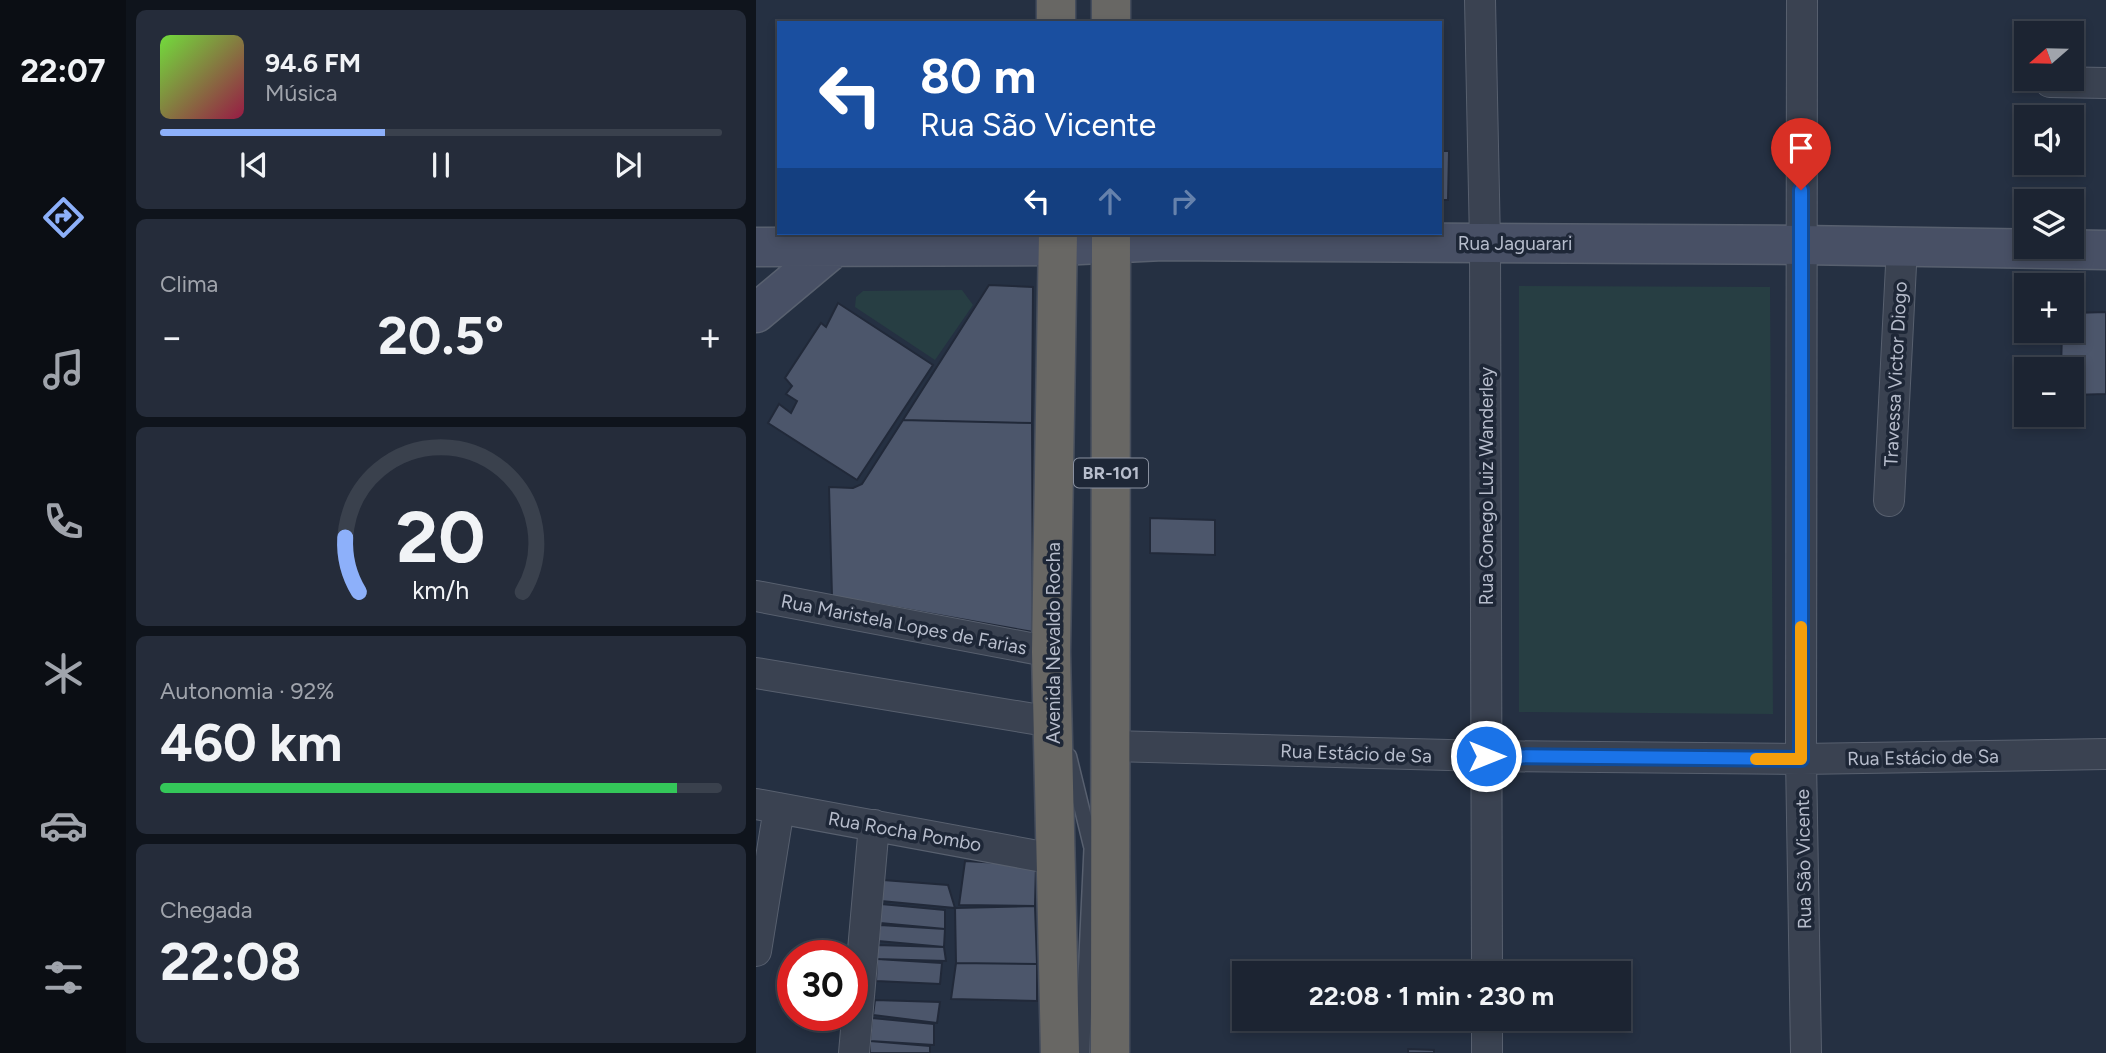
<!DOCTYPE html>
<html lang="pt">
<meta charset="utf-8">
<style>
body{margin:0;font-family:Figtree,sans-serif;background:#252c3a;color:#f1f3f6;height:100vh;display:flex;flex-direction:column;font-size:26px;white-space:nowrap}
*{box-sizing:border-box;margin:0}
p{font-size:23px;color:#a0a4ac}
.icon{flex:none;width:38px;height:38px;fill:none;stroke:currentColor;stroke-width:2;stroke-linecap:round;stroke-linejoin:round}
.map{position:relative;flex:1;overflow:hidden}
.sheet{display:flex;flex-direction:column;gap:10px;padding:10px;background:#0f141c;width:630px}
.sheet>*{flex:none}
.banner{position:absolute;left:21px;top:21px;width:665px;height:214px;border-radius:0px;box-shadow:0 4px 10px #0003,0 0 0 2px #3a414d;background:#1a4fa0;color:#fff;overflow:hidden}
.needle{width:46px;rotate:250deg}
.tools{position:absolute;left:1258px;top:21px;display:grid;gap:14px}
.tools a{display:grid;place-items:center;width:70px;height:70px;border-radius:0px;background:#1c2432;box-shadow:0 4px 10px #0003,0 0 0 2px #3a414d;font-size:35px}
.speed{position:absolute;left:21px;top:940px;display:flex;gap:14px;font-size:35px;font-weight:700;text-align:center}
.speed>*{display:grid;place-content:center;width:91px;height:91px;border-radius:50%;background:#1c2432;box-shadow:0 4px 10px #0003,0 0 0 2px #3a414d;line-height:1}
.speed .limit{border:10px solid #d22;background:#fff;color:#111}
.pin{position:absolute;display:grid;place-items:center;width:60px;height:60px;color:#fff;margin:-72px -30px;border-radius:50% 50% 50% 0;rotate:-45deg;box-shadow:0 0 7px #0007}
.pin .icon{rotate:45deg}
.me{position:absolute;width:77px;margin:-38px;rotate:90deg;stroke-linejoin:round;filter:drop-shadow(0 0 5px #0008)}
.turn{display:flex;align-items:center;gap:24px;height:147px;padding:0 28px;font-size:32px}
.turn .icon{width:91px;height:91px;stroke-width:2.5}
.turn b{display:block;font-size:49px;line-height:60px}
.lanes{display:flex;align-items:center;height:66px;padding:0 28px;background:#0003;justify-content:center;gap:35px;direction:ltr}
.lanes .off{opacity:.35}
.big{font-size:52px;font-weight:700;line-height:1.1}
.sheet .tile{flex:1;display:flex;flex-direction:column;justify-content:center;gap:10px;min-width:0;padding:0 24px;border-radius:10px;background:#252c3a}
.sheet .dial{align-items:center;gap:0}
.dial svg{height:182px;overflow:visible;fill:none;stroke:#3a414d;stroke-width:7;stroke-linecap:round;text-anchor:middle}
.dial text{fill:#f1f3f6;stroke:none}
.song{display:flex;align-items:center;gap:21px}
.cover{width:84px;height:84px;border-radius:10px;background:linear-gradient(135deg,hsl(100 70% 55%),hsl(340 70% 35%))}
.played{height:7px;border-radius:4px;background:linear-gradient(90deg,#8db0fa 40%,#3a414d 40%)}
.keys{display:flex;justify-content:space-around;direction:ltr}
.heat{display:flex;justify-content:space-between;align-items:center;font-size:38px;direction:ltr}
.charge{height:10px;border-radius:5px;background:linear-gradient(90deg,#34c759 92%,#3a414d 0)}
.trip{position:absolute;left:476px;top:961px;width:399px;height:70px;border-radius:0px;background:#1c2432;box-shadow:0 4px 10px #0003,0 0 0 2px #3a414d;font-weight:700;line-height:70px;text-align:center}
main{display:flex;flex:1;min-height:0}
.menu{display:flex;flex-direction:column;width:126px;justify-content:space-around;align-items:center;background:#0b0e14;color:#a0a4ac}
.menu .icon{width:49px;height:49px}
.menu .on{color:#8db0fa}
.menu b{font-size:32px;color:#f1f3f6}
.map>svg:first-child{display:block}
.green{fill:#273e43}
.building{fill:#4c566b;stroke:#212939;stroke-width:2}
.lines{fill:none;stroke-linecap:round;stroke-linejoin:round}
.service-casing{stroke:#58606f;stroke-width:17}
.minor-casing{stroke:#58606f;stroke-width:32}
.secondary-casing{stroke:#58606f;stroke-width:41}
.trunk-casing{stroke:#454d5c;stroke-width:41}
.service{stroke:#3a4251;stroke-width:14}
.minor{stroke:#3a4251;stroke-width:30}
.secondary{stroke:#485065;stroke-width:38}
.trunk{stroke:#686764;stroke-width:38}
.route-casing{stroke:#114b97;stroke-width:18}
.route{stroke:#1a73e8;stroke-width:12}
.slow{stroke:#f59e0b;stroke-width:12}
.labels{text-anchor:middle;stroke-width:7;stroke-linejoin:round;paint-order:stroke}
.shield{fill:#1e2737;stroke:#89909f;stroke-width:2}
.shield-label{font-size:18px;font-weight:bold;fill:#b7bdcc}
.street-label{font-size:19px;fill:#b7bdcc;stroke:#1e2737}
</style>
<main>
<nav class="menu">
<b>22:07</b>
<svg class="icon on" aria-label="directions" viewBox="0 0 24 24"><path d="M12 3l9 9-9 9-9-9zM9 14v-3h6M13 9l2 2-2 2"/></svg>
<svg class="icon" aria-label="music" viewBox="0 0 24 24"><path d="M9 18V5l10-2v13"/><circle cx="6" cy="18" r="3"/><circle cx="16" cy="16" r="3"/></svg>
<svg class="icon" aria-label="phone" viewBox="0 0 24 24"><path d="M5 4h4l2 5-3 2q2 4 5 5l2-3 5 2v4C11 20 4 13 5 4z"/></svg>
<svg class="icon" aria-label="climate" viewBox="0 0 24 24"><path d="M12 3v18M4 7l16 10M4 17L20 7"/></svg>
<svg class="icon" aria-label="car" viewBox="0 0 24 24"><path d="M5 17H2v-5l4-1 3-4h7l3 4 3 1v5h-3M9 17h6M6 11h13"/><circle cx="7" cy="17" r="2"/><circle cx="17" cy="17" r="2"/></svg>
<svg class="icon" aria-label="filters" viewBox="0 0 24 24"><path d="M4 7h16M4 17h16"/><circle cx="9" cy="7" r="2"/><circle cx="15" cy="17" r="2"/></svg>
</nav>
<section class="sheet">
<div class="tile">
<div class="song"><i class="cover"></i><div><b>94.6 FM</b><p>Música</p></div></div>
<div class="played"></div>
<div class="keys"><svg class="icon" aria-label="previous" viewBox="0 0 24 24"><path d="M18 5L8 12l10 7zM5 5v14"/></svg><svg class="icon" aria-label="pause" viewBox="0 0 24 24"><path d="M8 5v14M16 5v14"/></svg><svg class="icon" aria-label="next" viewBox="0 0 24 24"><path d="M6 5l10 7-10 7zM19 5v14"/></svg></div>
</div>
<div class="tile"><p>Clima</p>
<div class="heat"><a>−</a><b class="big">20.5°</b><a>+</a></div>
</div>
<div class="tile dial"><svg viewBox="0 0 100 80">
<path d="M14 69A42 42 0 1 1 86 69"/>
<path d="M14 69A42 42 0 0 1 8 45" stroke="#8db0fa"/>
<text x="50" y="56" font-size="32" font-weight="700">20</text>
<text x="50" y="72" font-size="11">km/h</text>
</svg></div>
<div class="tile"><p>Autonomia · 92%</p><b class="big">460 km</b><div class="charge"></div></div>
<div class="tile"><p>Chegada</p><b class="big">22:08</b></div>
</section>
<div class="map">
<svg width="1350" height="1053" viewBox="0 0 1350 1053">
<rect width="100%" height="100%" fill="#253042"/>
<path class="green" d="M763 286 1014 287 1017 714 763 712Z
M206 290 217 305 179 360 99 307 100 297 107 291Z"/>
<path class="building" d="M684 151H693L692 200H684Z
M233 285 277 287 276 423 147 420Z
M82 303 177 365 101 480 12 423 23 404 35 413 41 401 30 394 36 386 29 378 65 323 70 327Z
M1350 312V394L1316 395V369H1305L1306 331H1316V313Z
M147 420 276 423 277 632 76 596 73 487 97 488 106 484Z
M394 518 459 520V555L394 553Z
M209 861 280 865 279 906 203 905Z
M127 880 192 885 199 908 125 901Z
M125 904 189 910V929L124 923Z
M279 906 281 964 200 963 199 908Z
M124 925 189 929 188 947 122 941Z
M120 945 188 947 190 961 119 959Z
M121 959 186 963 184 984 120 981Z
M200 963 281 964V1001L195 999Z
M119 1000 184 1002 181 1023 117 1015Z
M116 1018 178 1024V1045L114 1041Z
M114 1041 174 1046V1053H114Z
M652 1049 678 1050V1053H652Z"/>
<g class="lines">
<defs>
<path id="service" d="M313 756 335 846
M326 1053 336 838"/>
<path id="minor" d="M724 0 729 243 731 973
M1046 0 1045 759 1050 1053
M1294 82 1350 83
M1133 501 1146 246
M0 596 295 652
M0 673 296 722
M355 746 730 756 1045 759 1350 754
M0 804 298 859
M0 951 23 808
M731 1018V1053
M98 1053 118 825"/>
<path id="secondary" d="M0 247 303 246 407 241 1044 245 1350 250
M0 313 80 246"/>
<path id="trunk" d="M300 0V23
M355 23V0
M302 233 295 652 304 1053
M354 1053 355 233"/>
</defs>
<use href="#service" class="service-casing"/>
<use href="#minor" class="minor-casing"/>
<use href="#secondary" class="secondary-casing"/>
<use href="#trunk" class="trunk-casing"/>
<use href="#service" class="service"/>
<use href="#minor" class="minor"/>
<use href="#secondary" class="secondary"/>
<use href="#trunk" class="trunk"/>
</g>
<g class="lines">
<defs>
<path id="route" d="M730 756 1045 759V190"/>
</defs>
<use href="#route" class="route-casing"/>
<use href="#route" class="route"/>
<path class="slow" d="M1000 759H1045V627"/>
</g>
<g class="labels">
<rect class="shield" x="318" y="458.5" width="74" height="29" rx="5"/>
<g class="shield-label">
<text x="355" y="479">BR-101</text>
</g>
<g class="street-label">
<text x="759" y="250">Rua Jaguarari</text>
<text transform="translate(1139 374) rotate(-87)" y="7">Travessa Victor Diogo</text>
<text transform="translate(730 486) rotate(-90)" y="7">Rua Conego Luiz Wanderley</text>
<text transform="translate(148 624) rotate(11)" y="7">Rua Maristela Lopes de Farias</text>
<text transform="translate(297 643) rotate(-90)" y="7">Avenida Nevaldo Rocha</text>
<text transform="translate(600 753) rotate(2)" y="7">Rua Estácio de Sa</text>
<text transform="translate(1167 757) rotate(-1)" y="7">Rua Estácio de Sa</text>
<text transform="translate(149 831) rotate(10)" y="7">Rua Rocha Pombo</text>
<text transform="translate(1047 859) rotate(-91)" y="7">Rua São Vicente</text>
</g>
</g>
</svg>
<div class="tools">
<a><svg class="needle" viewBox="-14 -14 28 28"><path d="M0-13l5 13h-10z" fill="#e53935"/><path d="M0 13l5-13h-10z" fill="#a0a4ac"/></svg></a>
<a><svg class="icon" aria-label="sound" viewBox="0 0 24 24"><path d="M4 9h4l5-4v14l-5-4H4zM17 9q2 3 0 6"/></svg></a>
<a><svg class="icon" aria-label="layers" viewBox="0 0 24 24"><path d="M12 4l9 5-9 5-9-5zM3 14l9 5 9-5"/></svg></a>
<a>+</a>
<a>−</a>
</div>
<div class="speed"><div class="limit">30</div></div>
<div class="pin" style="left:1045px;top:190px;background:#d93025"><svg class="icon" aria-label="arrive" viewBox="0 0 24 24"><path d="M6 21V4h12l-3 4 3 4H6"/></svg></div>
<svg class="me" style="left:730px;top:756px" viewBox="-20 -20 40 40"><circle r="17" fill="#1a73e8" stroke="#fff" stroke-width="3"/><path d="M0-11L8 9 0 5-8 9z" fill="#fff"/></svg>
<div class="trip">22:08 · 1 min · 230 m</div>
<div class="banner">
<div class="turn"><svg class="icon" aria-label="left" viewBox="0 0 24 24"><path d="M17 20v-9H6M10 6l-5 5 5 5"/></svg><div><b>80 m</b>Rua São Vicente</div></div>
<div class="lanes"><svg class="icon" aria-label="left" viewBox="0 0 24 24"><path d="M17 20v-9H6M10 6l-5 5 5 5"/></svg><svg class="icon off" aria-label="ahead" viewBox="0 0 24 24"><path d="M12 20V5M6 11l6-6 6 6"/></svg><svg class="icon off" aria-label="right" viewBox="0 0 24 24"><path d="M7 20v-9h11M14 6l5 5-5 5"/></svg></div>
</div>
</div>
</main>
